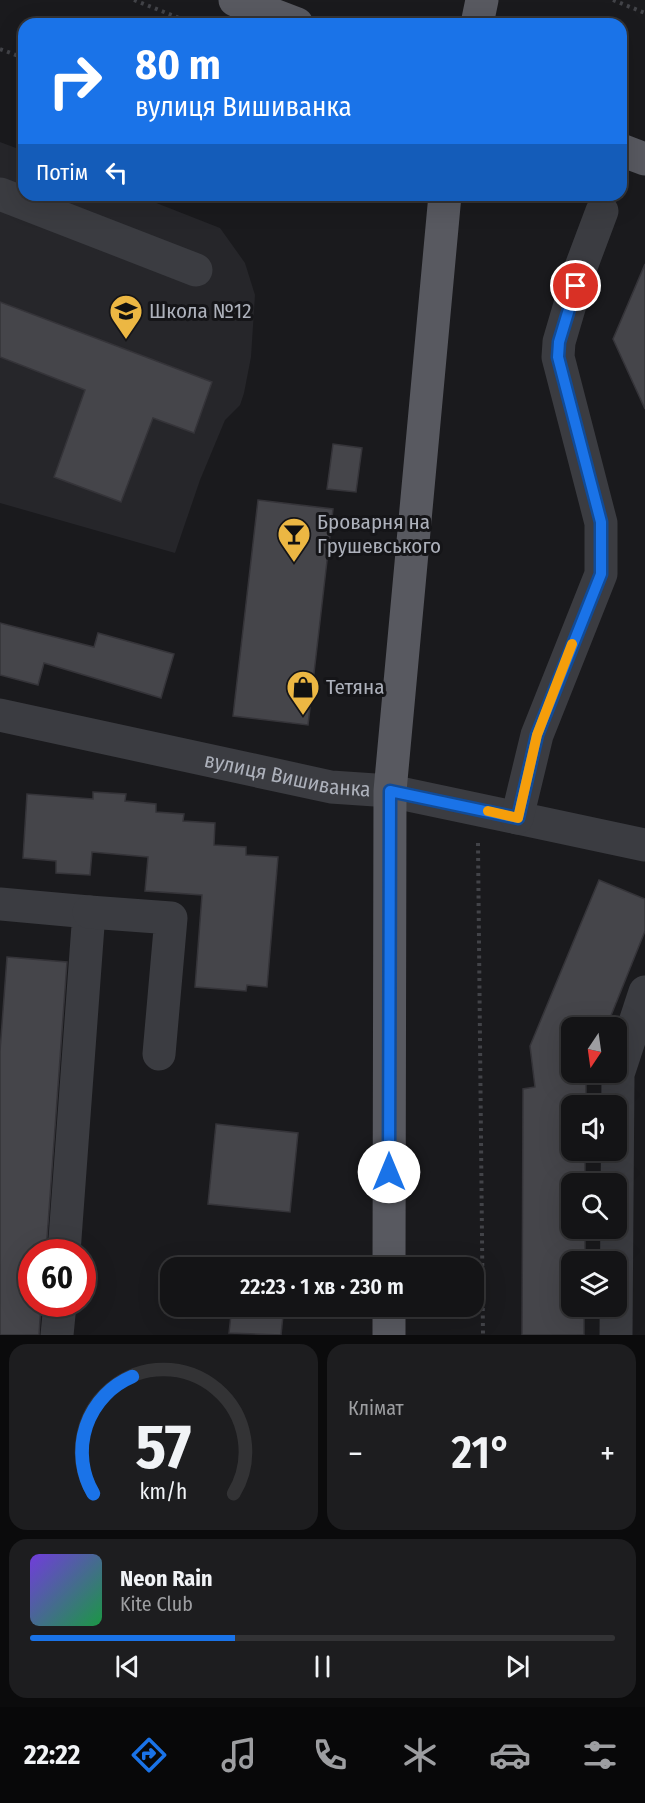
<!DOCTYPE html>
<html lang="uk">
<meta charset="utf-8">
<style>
body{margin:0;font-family:"Fira Sans Condensed",sans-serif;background:#1d1d1f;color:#f1f3f6;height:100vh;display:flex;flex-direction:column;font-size:22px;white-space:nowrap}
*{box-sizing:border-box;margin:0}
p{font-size:20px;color:#9d9ea1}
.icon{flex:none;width:33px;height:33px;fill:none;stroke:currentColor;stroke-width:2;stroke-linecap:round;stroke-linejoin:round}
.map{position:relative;height:1335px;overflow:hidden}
.panel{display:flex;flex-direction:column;gap:9px;padding:9px;background:#0b0b0c;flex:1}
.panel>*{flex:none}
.hud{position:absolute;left:18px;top:18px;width:609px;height:183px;border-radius:18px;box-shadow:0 6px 24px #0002,0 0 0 2px #333335;background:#1a73e8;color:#fff;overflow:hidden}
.needle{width:39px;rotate:193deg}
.tools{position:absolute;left:561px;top:1017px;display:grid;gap:12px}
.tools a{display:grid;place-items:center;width:66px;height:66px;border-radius:12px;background:#141416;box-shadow:0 6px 24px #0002,0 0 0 2px #333335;font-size:30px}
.speed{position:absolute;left:18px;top:1239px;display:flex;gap:12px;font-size:30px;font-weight:700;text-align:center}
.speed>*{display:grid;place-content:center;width:78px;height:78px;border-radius:50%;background:#141416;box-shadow:0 6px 24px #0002,0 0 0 2px #333335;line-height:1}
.speed .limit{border:9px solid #d22;background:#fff;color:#111}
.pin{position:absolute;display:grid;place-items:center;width:51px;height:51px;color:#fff;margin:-26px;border:3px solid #fff;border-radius:50%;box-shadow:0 2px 6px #0007}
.me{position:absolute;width:66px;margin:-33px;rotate:0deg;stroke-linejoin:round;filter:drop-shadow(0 0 4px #0008)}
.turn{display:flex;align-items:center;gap:21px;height:126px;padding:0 18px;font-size:27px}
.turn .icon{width:78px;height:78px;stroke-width:2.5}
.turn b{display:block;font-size:42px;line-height:51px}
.then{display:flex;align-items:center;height:57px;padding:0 18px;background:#0003;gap:12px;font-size:22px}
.big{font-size:45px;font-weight:600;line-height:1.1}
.panel .widget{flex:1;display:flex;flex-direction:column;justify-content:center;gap:9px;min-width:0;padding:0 21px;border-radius:18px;background:#1d1d1f}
.panel .dial{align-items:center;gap:0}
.dial svg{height:156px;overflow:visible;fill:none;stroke:#333335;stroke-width:7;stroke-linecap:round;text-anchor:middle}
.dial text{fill:#f1f3f6;stroke:none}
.song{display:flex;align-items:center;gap:18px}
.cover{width:72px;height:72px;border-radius:9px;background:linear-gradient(135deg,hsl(260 70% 55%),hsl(140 70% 35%))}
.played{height:6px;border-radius:3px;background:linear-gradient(90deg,#1a73e8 35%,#333335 35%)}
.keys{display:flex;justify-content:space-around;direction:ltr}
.heat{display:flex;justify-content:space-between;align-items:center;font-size:33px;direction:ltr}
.panel .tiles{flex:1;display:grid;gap:9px;grid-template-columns:1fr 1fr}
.widget:last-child{grid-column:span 2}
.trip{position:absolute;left:160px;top:1257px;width:324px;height:60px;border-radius:18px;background:#141416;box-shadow:0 6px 24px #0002,0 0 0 2px #333335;font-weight:600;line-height:60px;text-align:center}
.dock{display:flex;height:96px;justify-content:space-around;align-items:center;background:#080809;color:#9d9ea1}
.dock .icon{width:42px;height:42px}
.dock .active{color:#1a73e8}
.dock b{font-size:27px;color:#f1f3f6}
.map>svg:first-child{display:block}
.built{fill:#26262a}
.building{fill:#45454a;stroke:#353439;stroke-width:1.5}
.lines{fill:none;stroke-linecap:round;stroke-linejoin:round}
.path{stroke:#424348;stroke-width:4;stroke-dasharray:3 4.5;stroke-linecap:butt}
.minor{stroke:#3b3c41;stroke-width:33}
.major{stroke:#585960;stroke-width:33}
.route-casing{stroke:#114b97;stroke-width:15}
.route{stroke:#1a73e8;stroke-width:10}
.slow{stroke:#f59e0b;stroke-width:10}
.labels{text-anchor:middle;stroke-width:6;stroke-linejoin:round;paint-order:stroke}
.poi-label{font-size:21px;fill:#adb1bb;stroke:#151518;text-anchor:start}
.street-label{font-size:21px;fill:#adb1bb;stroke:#151518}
</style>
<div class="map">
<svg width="645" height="1335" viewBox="0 0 645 1335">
<rect width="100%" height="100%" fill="#1a1a1d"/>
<path class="built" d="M0 142 24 151V195H136L220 228 245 263 255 295 251 357 244 393 240 405 225 420 200 480 175 553 0 503Z"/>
<path class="building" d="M645 264V409L613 339Z
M0 302 212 382 194 433 153 418 121 502 54 477 85 390 0 357Z
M333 444 362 448 356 492 327 489Z
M258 500 333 509 308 725 233 716Z
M0 623 94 647 98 633 174 654 161 698 44 663 38 685 0 675Z
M93 792 126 794 125 801 156 804V812L184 814 183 821 215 823 214 845 246 847V855L278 857 267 987 247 985 246 991 195 987 202 895 145 891 148 857 92 852 90 875 56 873V861L23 858 27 794 93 799Z
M599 880 645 899V931L606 1028H572V1072H588L586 1078V1106H572V1150H585V1184H572V1228H585V1262H572V1306H584V1335H522L523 1089 535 1087 530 1046Z
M7 957 67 962 46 1252H32V1304H41L39 1335H0V1051Z
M216 1124 298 1133 290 1212 208 1204Z
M232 1306H284L281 1335 229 1333Z"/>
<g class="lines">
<path class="path" d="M134 0 194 24
M613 0 645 13
M0 49 24 58
M478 843 483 1335"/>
<g class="minor">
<path d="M0 194 196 270"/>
<path id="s1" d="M0 715 331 787 390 791 645 845"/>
<path d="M517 818 537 735 601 574V523L558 357 559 342 581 267 602 211"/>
<path d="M0 904 89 912 64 1252"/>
<path d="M89 912 171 918 159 1054"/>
<path d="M57 1335 60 1304"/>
<path d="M616 1335 618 1074 645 992"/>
</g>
<path class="major" d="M235 0 297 24
M477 24 482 0
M621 150 645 159
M389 1268 390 791 445 195
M389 1335V1306"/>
</g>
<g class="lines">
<defs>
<path id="route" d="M389 1172 390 791 518 818 537 735 601 574V522L558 357 559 342 576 286"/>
</defs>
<use href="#route" class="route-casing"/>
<use href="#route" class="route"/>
<path class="slow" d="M488 811 518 818 537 735 572 644"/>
</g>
<defs>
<symbol id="school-pin" viewBox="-11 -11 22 30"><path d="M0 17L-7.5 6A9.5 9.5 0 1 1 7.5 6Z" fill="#ecb743" stroke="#151518"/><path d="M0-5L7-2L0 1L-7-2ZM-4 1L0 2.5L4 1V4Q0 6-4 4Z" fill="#111"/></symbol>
<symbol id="bar-pin" viewBox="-11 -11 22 30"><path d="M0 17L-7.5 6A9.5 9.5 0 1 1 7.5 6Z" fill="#ecb743" stroke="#151518"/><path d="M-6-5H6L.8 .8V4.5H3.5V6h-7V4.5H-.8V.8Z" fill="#111"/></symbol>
<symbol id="shop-pin" viewBox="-11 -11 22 30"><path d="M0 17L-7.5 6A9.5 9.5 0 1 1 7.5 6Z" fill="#ecb743" stroke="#151518"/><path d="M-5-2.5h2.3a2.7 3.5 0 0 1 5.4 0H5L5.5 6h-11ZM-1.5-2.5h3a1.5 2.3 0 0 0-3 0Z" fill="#111"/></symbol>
</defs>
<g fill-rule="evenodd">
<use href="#school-pin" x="107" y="292" width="38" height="52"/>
<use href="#bar-pin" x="275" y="515" width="38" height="52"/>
<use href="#shop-pin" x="284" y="668" width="38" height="52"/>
</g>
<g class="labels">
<g class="poi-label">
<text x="149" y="318">Школа №12</text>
<text x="317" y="529">Броварня на<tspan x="317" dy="24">Грушевського</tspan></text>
<text x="326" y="694">Тетяна</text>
</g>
<g class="street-label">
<text dy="7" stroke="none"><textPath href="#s1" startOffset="294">вулиця Вишиванка</textPath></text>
</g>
</g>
</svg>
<div class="tools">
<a><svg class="needle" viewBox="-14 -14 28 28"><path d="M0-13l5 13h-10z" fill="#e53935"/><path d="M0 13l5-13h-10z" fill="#9d9ea1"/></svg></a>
<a><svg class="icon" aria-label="sound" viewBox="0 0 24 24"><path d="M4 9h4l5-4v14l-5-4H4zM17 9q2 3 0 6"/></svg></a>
<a><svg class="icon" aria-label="search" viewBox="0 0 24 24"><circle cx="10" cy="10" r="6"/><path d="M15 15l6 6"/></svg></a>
<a><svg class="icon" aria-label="layers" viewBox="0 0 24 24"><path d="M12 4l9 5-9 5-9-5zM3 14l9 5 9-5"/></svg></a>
</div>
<div class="speed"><div class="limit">60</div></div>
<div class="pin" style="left:576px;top:286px;background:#d93025"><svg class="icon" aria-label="arrive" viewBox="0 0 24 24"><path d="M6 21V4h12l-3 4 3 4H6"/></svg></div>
<svg class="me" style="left:389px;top:1172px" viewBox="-20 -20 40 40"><circle r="19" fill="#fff"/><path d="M0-13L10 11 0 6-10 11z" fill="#1a73e8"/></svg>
<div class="trip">22:23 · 1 хв · 230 m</div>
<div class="hud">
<div class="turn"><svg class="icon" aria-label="right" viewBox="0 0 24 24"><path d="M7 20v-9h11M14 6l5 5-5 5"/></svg><div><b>80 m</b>вулиця Вишиванка</div></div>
<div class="then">Потім<svg class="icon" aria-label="left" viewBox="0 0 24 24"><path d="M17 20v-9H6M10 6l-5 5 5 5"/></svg></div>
</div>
</div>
<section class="panel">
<div class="tiles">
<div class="widget dial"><svg viewBox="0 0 100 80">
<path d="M14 69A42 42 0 1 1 86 69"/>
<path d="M14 69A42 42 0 0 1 34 9" stroke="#1a73e8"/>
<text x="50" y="56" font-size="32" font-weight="700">57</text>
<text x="50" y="72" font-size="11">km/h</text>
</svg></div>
<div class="widget"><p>Клімат</p>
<div class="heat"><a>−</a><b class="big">21°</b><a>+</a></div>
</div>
<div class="widget">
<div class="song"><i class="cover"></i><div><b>Neon Rain</b><p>Kite Club</p></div></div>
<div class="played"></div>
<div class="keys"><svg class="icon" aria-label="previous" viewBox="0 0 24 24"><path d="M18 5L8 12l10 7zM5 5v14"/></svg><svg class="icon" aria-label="pause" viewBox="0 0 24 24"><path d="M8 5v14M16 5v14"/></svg><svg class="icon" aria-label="next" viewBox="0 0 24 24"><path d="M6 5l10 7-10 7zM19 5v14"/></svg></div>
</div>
</div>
</section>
<nav class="dock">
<b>22:22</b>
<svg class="icon active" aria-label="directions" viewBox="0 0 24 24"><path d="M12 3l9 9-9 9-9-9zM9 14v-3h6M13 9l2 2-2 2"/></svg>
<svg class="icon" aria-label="music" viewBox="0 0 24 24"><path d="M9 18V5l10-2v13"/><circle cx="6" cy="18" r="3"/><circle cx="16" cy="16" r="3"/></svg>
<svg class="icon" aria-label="phone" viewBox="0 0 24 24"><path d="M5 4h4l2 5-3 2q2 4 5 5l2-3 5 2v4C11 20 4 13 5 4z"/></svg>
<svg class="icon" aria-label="climate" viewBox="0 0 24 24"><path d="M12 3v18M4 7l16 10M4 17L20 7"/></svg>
<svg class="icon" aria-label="car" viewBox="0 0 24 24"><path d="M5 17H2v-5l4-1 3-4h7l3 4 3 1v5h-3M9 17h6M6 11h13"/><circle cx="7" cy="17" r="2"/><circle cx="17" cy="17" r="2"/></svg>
<svg class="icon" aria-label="filters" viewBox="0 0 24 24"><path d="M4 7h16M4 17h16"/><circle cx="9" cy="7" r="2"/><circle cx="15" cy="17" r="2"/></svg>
</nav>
